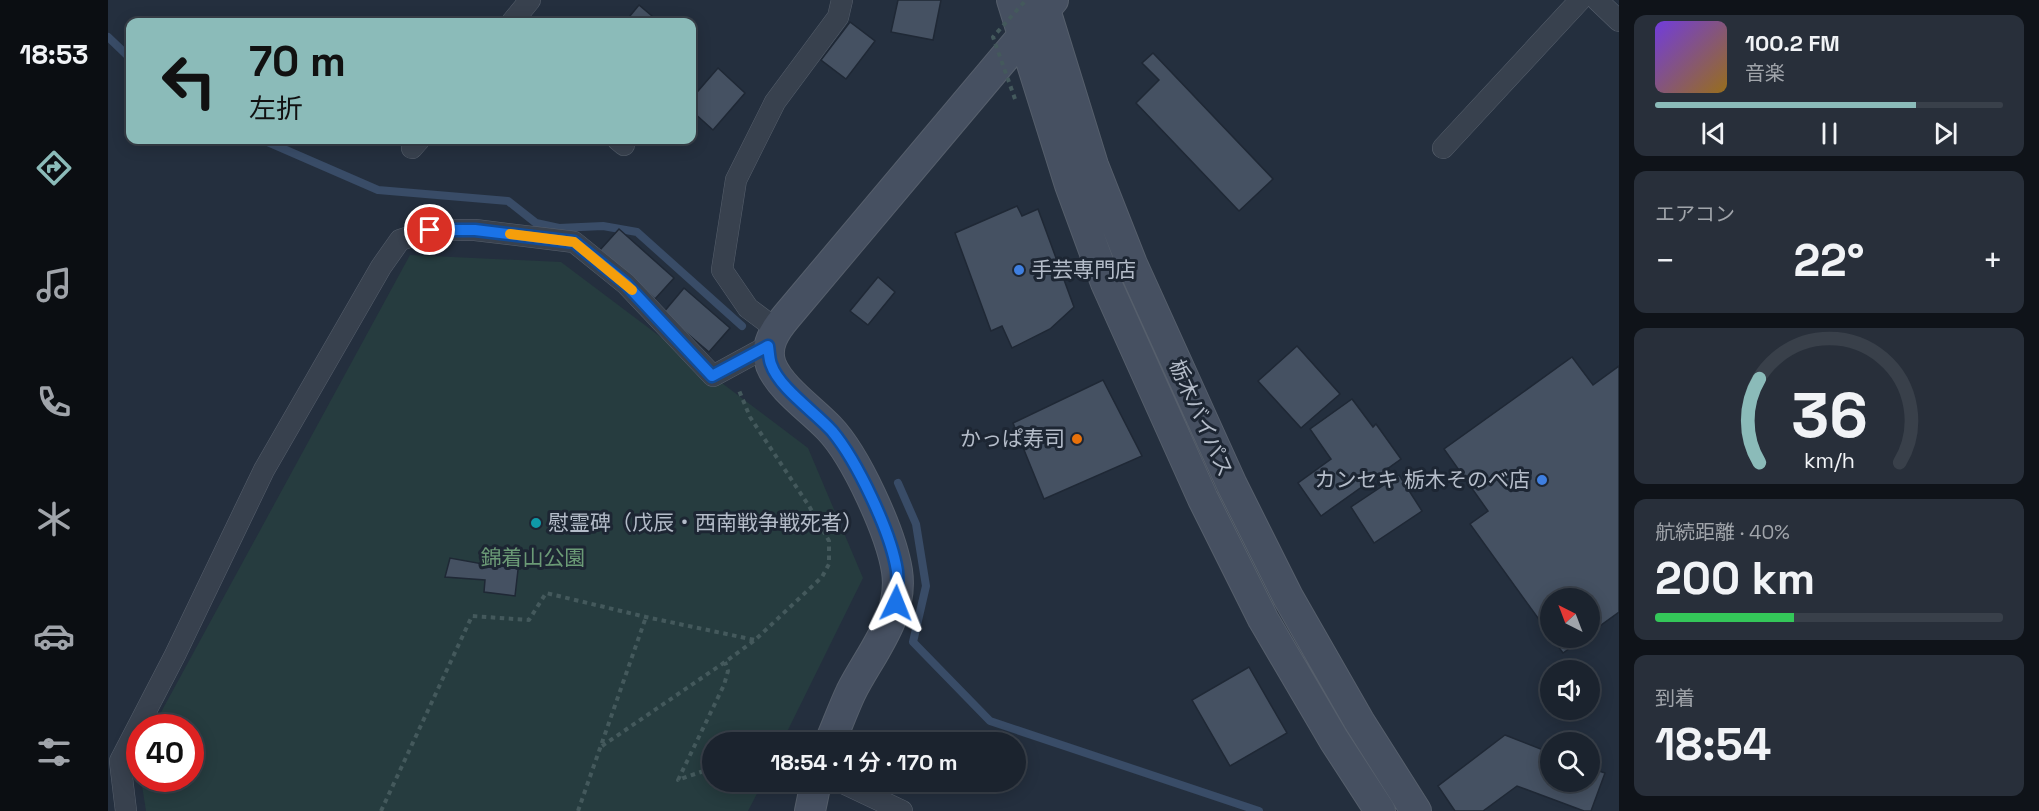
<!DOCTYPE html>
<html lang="ja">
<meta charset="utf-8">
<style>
body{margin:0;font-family:"Space Grotesk","Noto Sans JP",sans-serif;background:#282f3a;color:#f1f3f6;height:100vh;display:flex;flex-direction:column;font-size:22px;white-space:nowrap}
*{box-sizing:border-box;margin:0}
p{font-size:20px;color:#a0a4aa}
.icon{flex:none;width:33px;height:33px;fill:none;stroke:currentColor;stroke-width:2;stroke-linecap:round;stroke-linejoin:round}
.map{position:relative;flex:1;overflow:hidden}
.drawer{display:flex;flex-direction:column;gap:15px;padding:15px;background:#0f1319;width:420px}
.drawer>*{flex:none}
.banner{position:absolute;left:18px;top:18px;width:570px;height:126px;border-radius:12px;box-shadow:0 3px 15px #0003,0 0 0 2px #39404a;background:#8bbbb9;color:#111;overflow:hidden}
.needle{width:39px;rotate:318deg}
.tools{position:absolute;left:1432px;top:588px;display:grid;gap:12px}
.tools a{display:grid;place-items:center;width:60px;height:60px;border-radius:50%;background:#1b232e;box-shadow:0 3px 15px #0003,0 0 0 2px #39404a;font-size:30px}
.speed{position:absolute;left:18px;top:714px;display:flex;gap:12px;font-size:30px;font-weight:700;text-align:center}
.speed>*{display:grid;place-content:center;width:78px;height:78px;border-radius:50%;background:#1b232e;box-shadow:0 3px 15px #0003,0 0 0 2px #39404a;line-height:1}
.speed .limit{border:9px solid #d22;background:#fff;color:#111}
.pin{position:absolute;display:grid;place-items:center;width:51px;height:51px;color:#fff;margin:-26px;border:3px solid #fff;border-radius:50%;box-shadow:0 2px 6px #0007}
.me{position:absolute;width:66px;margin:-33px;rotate:2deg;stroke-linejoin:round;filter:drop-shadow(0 0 4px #0008)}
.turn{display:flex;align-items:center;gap:21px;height:126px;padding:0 24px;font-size:27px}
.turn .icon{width:78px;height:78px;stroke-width:2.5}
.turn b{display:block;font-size:42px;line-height:51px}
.big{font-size:45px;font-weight:600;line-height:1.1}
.drawer .tile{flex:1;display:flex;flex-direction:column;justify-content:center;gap:9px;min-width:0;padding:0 21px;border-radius:12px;background:#282f3a}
.drawer .dial{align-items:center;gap:0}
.dial svg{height:156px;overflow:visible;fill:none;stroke:#39404a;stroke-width:7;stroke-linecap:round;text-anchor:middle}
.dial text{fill:#f1f3f6;stroke:none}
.song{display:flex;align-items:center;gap:18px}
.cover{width:72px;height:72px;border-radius:9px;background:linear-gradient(135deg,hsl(260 70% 55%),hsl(40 70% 35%))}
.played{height:6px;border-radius:3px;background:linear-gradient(90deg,#8bbbb9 75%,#39404a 75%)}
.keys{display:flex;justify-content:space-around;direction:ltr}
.heat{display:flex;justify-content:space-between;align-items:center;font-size:33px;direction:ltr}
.charge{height:9px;border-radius:4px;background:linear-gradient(90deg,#34c759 40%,#39404a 0)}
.trip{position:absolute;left:594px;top:732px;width:324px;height:60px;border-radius:30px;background:#1b232e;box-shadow:0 3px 15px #0003,0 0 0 2px #39404a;font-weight:600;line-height:60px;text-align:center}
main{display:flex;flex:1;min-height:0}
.tabs{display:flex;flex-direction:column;width:108px;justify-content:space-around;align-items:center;background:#0b0e12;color:#a0a4aa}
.tabs .icon{width:42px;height:42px}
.tabs .on{color:#8bbbb9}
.tabs b{font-size:27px;color:#f1f3f6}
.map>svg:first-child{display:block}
.green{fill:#263c3f}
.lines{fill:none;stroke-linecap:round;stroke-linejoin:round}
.stream{stroke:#394c67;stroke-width:8}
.building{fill:#455162;stroke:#1f2835;stroke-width:1.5}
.street-casing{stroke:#565f6c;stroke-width:22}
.secondary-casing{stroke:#565f6c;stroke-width:32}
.path{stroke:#44595c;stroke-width:4;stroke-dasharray:4.5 4.5;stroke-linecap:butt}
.street{stroke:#38414e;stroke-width:21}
.secondary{stroke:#465061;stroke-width:30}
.path-bridge{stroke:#44595c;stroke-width:4;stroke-dasharray:4.5 4.5;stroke-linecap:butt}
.route-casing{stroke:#114b97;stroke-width:15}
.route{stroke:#1a73e8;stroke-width:10}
.slow{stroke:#f59e0b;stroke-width:10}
.shop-dot{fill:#3f7fe0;stroke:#1d2633;stroke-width:2}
.food-dot{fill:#e8710a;stroke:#1d2633;stroke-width:2}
.culture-dot{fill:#0f9aa8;stroke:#1d2633;stroke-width:2}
.labels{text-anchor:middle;stroke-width:6;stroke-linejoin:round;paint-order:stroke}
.poi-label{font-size:21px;fill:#b4bcc9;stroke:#1d2633;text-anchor:start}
.street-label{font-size:21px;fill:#b4bcc9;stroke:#1d2633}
.park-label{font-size:21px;fill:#6b9a76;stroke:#1d2633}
</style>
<main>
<nav class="tabs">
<b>18:53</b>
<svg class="icon on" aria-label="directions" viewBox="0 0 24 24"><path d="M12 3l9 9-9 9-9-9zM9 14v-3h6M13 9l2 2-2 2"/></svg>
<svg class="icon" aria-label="music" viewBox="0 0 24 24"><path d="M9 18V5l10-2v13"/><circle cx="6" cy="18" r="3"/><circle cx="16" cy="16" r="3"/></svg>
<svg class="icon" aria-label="phone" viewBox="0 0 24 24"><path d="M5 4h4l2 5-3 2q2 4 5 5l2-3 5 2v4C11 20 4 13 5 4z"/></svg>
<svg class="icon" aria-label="climate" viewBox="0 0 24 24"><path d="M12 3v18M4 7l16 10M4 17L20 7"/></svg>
<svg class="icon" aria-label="car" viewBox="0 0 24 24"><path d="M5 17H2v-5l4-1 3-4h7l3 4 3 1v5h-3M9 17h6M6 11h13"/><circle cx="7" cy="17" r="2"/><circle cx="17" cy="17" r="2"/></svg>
<svg class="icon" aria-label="filters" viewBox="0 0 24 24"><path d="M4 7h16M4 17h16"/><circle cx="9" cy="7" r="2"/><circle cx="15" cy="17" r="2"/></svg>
</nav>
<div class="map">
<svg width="1511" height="811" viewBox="0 0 1511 811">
<rect width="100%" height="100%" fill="#242f3e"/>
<path class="green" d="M302 255 453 262 700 448 755 578 674 742H604V782H655L640 811H38L33 779 82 778V728L45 727Z"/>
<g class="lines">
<path class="stream" d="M0 37 22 58
M155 140 270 190 400 201 428 223 451 228 495 226 529 232 634 326
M790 483 808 524 818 586 805 642 882 721 1151 811"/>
</g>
<path class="building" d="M790 0H833L825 40 783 32Z
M531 5 551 22H517Z
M742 22 767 41 738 79 713 60Z
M1045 53 1165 179 1131 211 1028 103 1051 80 1034 63Z
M610 68 637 93 605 130 584 111V98Z
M909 206 914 216 930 209 966 307 942 329 904 348 894 326 883 331 847 233Z
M511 229 566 278 547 299 492 250Z
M770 277 787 292 760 325 742 311Z
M576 288 622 328 601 352 555 313Z
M1189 346 1232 394 1193 428 1150 381Z
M1464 357 1485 385 1511 366V612L1482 633V598H1443V636L1362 524 1380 511 1336 449Z
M995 380 1034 456 936 499 905 423Z
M1244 399 1265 427 1268 424 1293 459 1213 516 1190 483 1223 459 1202 429Z
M1291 475 1314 511 1266 543 1243 507Z
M382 555 411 561 407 596 376 592 377 580 337 577 342 558 380 565Z
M1444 638H1476L1455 653Z
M1141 667 1179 733 1122 766 1084 700Z
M1397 735 1443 753V782H1482V768L1497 773 1483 811H1476L1409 786 1375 811H1347L1330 786Z"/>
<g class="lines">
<defs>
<path id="street" d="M1489 0 1511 21
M404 22 422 0
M510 140 516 145
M304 148 311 140
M1335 148 1472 0
M668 329 640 308 614 270 628 180 667 102 730 17 734 0
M733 782 794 811
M18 811 12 761 67 655 156 470 273 267 292 240 323 230H367L466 242 518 284 605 376 660 346"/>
<path id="secondary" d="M904 0 962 185 998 283 1095 499 1155 619 1226 740 1272 811
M934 0 985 165 1024 264 1124 485 1180 597 1251 721 1308 811
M722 742C729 726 735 709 743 692 762 654 796 617 789 571 783 533 748 456 721 428 704 410 672 388 663 365 656 346 667 330 679 316L945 0
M702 811 708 782"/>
</defs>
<use href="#street" class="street-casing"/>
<use href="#secondary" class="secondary-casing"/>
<path class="path" d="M679 742 694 737
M494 746 617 662 647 640 714 577 721 564V541L701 506 642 417 630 388
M604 768 570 780 616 685 620 671 617 662
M273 811 364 616 421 620 438 593 538 617 647 640
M470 811 538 617"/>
<use href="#street" class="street"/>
<use href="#secondary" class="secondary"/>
<path class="path-bridge" d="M907 99 885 37 918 0"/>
</g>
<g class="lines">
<defs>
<path id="route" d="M322 230H367L466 242 518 284 604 376 660 346C661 352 661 359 663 364 671 388 707 412 724 431 749 461 783 532 789 571 790 581 789 593 788 603"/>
</defs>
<use href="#route" class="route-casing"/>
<use href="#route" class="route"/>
<path class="slow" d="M402 234 466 242 524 290"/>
</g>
<g class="shop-dot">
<circle cx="911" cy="270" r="6"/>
<circle cx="1434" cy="480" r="6"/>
</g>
<circle class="food-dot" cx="969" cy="439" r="6"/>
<circle class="culture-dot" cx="428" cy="523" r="6"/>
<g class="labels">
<g class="poi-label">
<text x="923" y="277">手芸専門店</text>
<text x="957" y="446" text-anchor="end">かっぱ寿司</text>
<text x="1422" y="487" text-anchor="end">カンセキ 栃木そのべ店</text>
<text x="440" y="530">慰霊碑（戊辰・西南戦争戦死者）</text>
</g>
<g class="street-label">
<text transform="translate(1093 418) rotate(66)" y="7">栃木バイパス</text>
</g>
<g class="park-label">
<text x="425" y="565">錦着山公園</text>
</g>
</g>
</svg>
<div class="tools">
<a><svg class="needle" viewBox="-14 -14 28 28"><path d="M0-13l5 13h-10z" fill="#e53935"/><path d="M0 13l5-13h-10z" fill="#a0a4aa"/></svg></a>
<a><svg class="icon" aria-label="sound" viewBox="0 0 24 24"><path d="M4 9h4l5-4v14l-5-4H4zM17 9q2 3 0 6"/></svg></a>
<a><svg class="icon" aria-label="search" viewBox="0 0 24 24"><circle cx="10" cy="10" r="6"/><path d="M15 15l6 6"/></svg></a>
</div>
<div class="speed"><div class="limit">40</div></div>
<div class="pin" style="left:322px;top:230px;background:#d93025"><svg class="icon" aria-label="arrive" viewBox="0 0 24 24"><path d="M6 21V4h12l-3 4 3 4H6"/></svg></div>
<svg class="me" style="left:788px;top:603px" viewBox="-20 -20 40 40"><path d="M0-17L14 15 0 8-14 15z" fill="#1a73e8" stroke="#fff" stroke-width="4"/></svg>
<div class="trip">18:54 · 1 分 · 170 m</div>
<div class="banner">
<div class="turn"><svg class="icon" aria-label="left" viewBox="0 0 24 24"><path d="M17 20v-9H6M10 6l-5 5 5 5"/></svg><div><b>70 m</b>左折</div></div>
</div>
</div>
<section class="drawer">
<div class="tile">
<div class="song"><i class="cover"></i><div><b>100.2 FM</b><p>音楽</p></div></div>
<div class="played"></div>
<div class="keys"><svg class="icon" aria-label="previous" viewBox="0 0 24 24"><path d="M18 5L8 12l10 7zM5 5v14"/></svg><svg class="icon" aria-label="pause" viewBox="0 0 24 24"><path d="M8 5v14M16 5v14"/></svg><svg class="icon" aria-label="next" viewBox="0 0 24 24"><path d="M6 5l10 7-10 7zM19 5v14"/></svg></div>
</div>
<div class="tile"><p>エアコン</p>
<div class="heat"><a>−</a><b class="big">22°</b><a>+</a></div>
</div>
<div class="tile dial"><svg viewBox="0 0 100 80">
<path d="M14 69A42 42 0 1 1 86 69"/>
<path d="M14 69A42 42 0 0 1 14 26" stroke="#8bbbb9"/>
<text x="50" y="56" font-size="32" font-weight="700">36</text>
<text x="50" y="72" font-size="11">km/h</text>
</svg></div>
<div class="tile"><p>航続距離 · 40%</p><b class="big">200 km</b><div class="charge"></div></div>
<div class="tile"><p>到着</p><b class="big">18:54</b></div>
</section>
</main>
